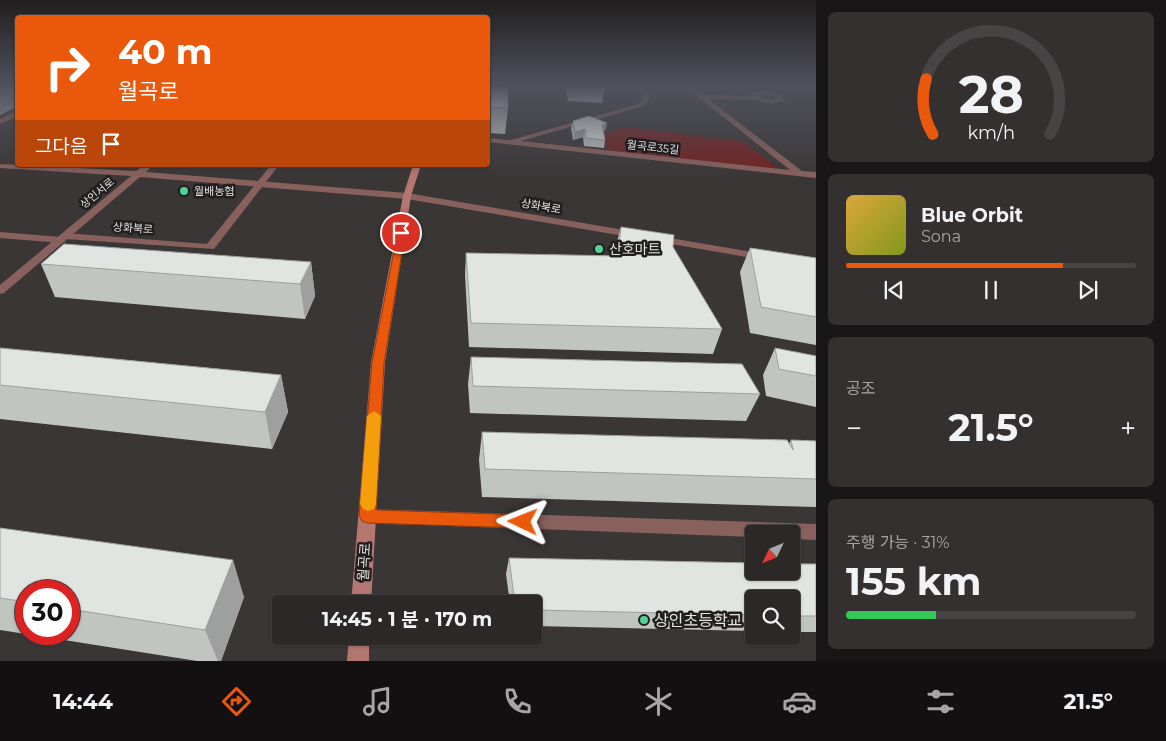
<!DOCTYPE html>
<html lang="ko">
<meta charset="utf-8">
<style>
body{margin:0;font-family:Montserrat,"Noto Sans KR",sans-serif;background:#343030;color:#f1f3f6;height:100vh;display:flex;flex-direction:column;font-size:19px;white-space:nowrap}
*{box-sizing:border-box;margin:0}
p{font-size:16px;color:#a6a6a8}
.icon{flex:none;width:28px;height:28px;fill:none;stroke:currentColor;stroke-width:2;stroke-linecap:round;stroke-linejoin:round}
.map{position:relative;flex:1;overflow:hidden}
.side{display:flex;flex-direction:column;gap:12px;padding:12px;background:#181616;width:350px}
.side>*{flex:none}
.guide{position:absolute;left:15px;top:15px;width:475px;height:152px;border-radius:5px;box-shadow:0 1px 4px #0004,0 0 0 1px #484445;background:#ea580c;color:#fff;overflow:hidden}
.needle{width:32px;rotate:227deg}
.fabs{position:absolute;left:745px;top:525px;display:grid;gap:10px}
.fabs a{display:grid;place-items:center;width:55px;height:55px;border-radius:5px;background:#2c2828;box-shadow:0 1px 4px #0004,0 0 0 1px #484445;font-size:25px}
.speed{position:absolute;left:15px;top:580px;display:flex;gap:10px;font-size:25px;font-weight:700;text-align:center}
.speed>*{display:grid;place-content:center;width:65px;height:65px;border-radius:50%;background:#2c2828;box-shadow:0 1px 4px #0004,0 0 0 1px #484445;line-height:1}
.speed .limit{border:8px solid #d22;background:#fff;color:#111}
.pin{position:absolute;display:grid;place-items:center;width:42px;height:42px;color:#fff;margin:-21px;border:2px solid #fff;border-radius:50%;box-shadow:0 1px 5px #0007}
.me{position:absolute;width:55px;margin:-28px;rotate:272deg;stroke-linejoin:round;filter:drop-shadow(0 0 4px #0008)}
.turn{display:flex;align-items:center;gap:18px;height:105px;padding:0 20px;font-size:22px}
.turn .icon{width:65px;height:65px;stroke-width:2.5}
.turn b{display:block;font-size:35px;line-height:42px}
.then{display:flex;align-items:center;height:48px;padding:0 20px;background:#0003;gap:10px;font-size:19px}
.big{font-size:38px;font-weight:700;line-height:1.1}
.side .widget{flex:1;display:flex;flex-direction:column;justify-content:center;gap:8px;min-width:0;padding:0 18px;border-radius:8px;background:#343030}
.side .dial{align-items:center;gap:0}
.dial svg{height:130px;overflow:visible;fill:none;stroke:#484445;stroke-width:7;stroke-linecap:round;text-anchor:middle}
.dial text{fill:#f1f3f6;stroke:none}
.song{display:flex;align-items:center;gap:15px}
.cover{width:60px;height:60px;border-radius:8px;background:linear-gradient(135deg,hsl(40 70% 55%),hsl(70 70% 35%))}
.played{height:5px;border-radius:2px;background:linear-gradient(90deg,#ea580c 75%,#484445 75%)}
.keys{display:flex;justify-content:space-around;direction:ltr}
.heat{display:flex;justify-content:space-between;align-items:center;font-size:28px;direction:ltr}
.charge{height:8px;border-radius:4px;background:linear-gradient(90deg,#34c759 31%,#484445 0)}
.trip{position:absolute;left:272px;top:595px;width:270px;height:50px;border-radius:5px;background:#2c2828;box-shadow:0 1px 4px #0004,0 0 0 1px #484445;font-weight:700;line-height:50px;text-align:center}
.tab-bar{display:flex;height:80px;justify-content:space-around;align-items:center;background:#121010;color:#a6a6a8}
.tab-bar .icon{width:35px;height:35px}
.tab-bar .on{color:#ea580c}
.tab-bar b{font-size:22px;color:#f1f3f6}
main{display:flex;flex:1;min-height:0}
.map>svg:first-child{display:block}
.green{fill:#73211f}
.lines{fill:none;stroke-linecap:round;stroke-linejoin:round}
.service{fill:#88615c;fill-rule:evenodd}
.minor{fill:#88615c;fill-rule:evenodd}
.tertiary{fill:#88615c;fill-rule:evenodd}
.secondary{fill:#b47670;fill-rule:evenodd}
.wall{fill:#c1c5c2}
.shaded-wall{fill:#9da09e}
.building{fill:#e0e5e2;stroke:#9da09e}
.route{fill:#ea580c;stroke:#983908}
.slow{fill:#f59e0b}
.poi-dot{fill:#51d398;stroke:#201e1e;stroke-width:2}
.labels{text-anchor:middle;stroke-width:5;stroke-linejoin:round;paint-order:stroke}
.far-street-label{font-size:11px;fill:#e4e1e0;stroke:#201e1e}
.far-poi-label{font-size:11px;fill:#e4e1e0;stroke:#201e1e;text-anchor:start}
.poi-label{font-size:14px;fill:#e4e1e0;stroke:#201e1e;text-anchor:start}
.street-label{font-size:14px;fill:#e4e1e0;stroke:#201e1e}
.near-poi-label{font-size:16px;fill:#e4e1e0;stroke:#201e1e;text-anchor:start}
</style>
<main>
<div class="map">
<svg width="816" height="661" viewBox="0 0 816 661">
<rect width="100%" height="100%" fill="#3b3636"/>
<path class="green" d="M625 127 742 141 777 167 772 171 609 154 602 135Z"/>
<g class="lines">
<path class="service" d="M756 91 777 93 786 100 771 104 754 100 700 99 697 97 700 95 749 96ZM757 95 773 96 778 99H764Z"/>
<path class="minor" d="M633 85H640L649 92V100L643 106 521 141 790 170 683 85H690L802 171 816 172V178L488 142V138L511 140 639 104 643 100V93Z
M18 111V116L0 124V119Z
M271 165H279L214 249 65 239V242L61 243 0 238V232L61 237V234L65 233 207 244Z
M367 509 816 524V540L791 539V534H754V537L367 523 361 521 358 516 361 511Z"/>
<path class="tertiary" d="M0 164 136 171 144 165H153L146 172 407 193 636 232 641 235 636 238 407 199 140 177 4 293 0 294V285L131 176 0 168Z
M658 236 764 254 769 257 764 260 654 241 653 239Z"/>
<path class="secondary" d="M413 165H421L411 196 385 363 371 604H351L371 363 403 196Z
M349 636H369V661H347Z"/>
</g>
<path class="wall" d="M488 85 508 108 505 134 488 133Z
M565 85H605L602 103 568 101Z
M573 121 605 131H603L605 140 604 148 584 146 583 137 573 140 571 128Z
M621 227 673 247 722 329 713 354 469 347 465 275 466 253 615 256V249Z
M750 248 816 258V345L750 333 740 272Z
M311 262 315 296 305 319 55 297 41 264Z
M0 348 281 375 288 412 272 449 0 419Z
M775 348 816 356V407L766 396 763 375Z
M471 357 760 394 746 421 470 413 468 384Z
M482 432 789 444 791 440 816 441V507L482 497 479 460Z
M0 528 244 597 221 661H197L26 634H69V591H26V634L0 630Z
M509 558 816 564V632H791V599H754V631L534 626V604H510L506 574Z"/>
<path class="shaded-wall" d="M3 85H18V106L0 115V87Z
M607 123 605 131 600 132 602 125Z
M585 129 583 137 573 140 575 132Z
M311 262 315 296 305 319 300 284Z
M281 375 288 412 272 449 265 412Z
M233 560 244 597 221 661H218L205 630Z"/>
<path class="building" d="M488 85H508V108L488 107Z
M589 116 607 123 602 125 605 140 586 138 585 129 575 132 573 121Z
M621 227 674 235 673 247 722 329 471 323 466 253 618 256Z
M64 244 311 262 300 284 41 264Z
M750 248 816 258V317L761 307Z
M0 348 281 375 265 412 0 385Z
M775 348 816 356V376L779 369Z
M471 357 742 364 760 394 473 386Z
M482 432 787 440 793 450 791 440 816 441V479L485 469Z
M0 528 233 560 205 630 69 609V591H26V602L0 598Z
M509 558 754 563V571H791V564H816V616H791V599H754V615L534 610V604H515Z"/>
<linearGradient id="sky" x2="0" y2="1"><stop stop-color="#201e1e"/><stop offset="0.48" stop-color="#4f525d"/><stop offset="1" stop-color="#4f525d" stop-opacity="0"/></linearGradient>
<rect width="816" height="178" fill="url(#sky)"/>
<path class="route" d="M398 231 405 233 384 363 376 510 523 515 529 517 531 522 529 526 523 528 367 523 362 521 359 516 372 363Z"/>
<path class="slow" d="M374 411 381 416 376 504 374 509 368 511 363 509 360 504 367 416Z"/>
<g class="poi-dot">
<circle cx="184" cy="191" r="5"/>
<circle cx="599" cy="249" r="5"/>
<circle cx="644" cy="620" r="5"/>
</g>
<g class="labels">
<g class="far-street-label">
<text transform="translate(653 147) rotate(6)" y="4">월곡로35길</text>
<text transform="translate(97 193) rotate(-40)" y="4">상인서로</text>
<text transform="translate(541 206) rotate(10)" y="4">상화북로</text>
<text transform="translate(133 228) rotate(4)" y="4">상화북로</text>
</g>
<g class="far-poi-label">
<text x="194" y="195">월배농협</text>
</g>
<g class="poi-label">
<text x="609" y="254">산호마트</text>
</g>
<g class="street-label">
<text transform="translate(364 562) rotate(-86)" y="5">월곡로</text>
</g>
<g class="near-poi-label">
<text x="654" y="626">상인초등학교</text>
</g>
</g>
</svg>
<div class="fabs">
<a><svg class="needle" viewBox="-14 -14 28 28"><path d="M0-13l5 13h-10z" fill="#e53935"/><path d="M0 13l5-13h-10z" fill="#a6a6a8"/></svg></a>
<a><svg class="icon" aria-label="search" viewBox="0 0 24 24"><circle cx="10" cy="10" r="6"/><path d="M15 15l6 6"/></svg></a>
</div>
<div class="speed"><div class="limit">30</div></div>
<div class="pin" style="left:401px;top:233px;background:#d93025"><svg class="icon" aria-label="arrive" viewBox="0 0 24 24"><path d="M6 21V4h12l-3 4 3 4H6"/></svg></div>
<svg class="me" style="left:523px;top:522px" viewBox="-20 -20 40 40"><path d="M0-17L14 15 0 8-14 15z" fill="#ea580c" stroke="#fff" stroke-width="4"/></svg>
<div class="trip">14:45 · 1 분 · 170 m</div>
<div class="guide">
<div class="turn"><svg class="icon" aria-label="right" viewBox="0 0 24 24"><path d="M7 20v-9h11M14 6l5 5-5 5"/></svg><div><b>40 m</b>월곡로</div></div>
<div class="then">그다음<svg class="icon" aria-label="arrive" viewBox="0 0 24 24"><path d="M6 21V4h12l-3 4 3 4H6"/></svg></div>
</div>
</div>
<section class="side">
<div class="widget dial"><svg viewBox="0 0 100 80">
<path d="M14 69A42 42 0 1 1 86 69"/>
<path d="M14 69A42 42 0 0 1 10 35" stroke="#ea580c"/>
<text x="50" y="56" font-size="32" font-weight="700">28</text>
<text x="50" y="72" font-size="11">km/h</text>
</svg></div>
<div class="widget">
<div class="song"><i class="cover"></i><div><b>Blue Orbit</b><p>Sona</p></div></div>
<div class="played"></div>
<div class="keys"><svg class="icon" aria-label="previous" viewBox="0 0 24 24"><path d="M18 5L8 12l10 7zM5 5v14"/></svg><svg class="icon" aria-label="pause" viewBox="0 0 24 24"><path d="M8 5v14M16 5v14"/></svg><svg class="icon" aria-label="next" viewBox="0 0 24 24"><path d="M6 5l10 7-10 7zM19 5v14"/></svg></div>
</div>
<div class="widget"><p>공조</p>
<div class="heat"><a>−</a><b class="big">21.5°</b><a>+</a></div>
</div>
<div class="widget"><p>주행 가능 · 31%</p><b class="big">155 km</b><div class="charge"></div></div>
</section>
</main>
<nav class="tab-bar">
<b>14:44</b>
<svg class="icon on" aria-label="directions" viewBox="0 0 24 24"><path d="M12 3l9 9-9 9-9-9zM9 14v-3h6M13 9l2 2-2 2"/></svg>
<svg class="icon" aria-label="music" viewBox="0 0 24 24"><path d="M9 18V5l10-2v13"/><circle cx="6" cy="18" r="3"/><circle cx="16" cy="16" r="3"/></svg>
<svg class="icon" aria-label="phone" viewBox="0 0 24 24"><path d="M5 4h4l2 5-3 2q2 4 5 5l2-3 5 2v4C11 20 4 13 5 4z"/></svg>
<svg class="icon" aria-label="climate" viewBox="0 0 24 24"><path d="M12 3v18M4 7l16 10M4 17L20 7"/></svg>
<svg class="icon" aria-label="car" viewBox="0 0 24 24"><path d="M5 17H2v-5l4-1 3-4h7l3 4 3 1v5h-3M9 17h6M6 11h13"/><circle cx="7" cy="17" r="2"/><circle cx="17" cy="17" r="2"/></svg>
<svg class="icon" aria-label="filters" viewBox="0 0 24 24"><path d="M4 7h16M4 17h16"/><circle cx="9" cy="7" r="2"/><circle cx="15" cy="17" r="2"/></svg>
<b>21.5°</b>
</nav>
